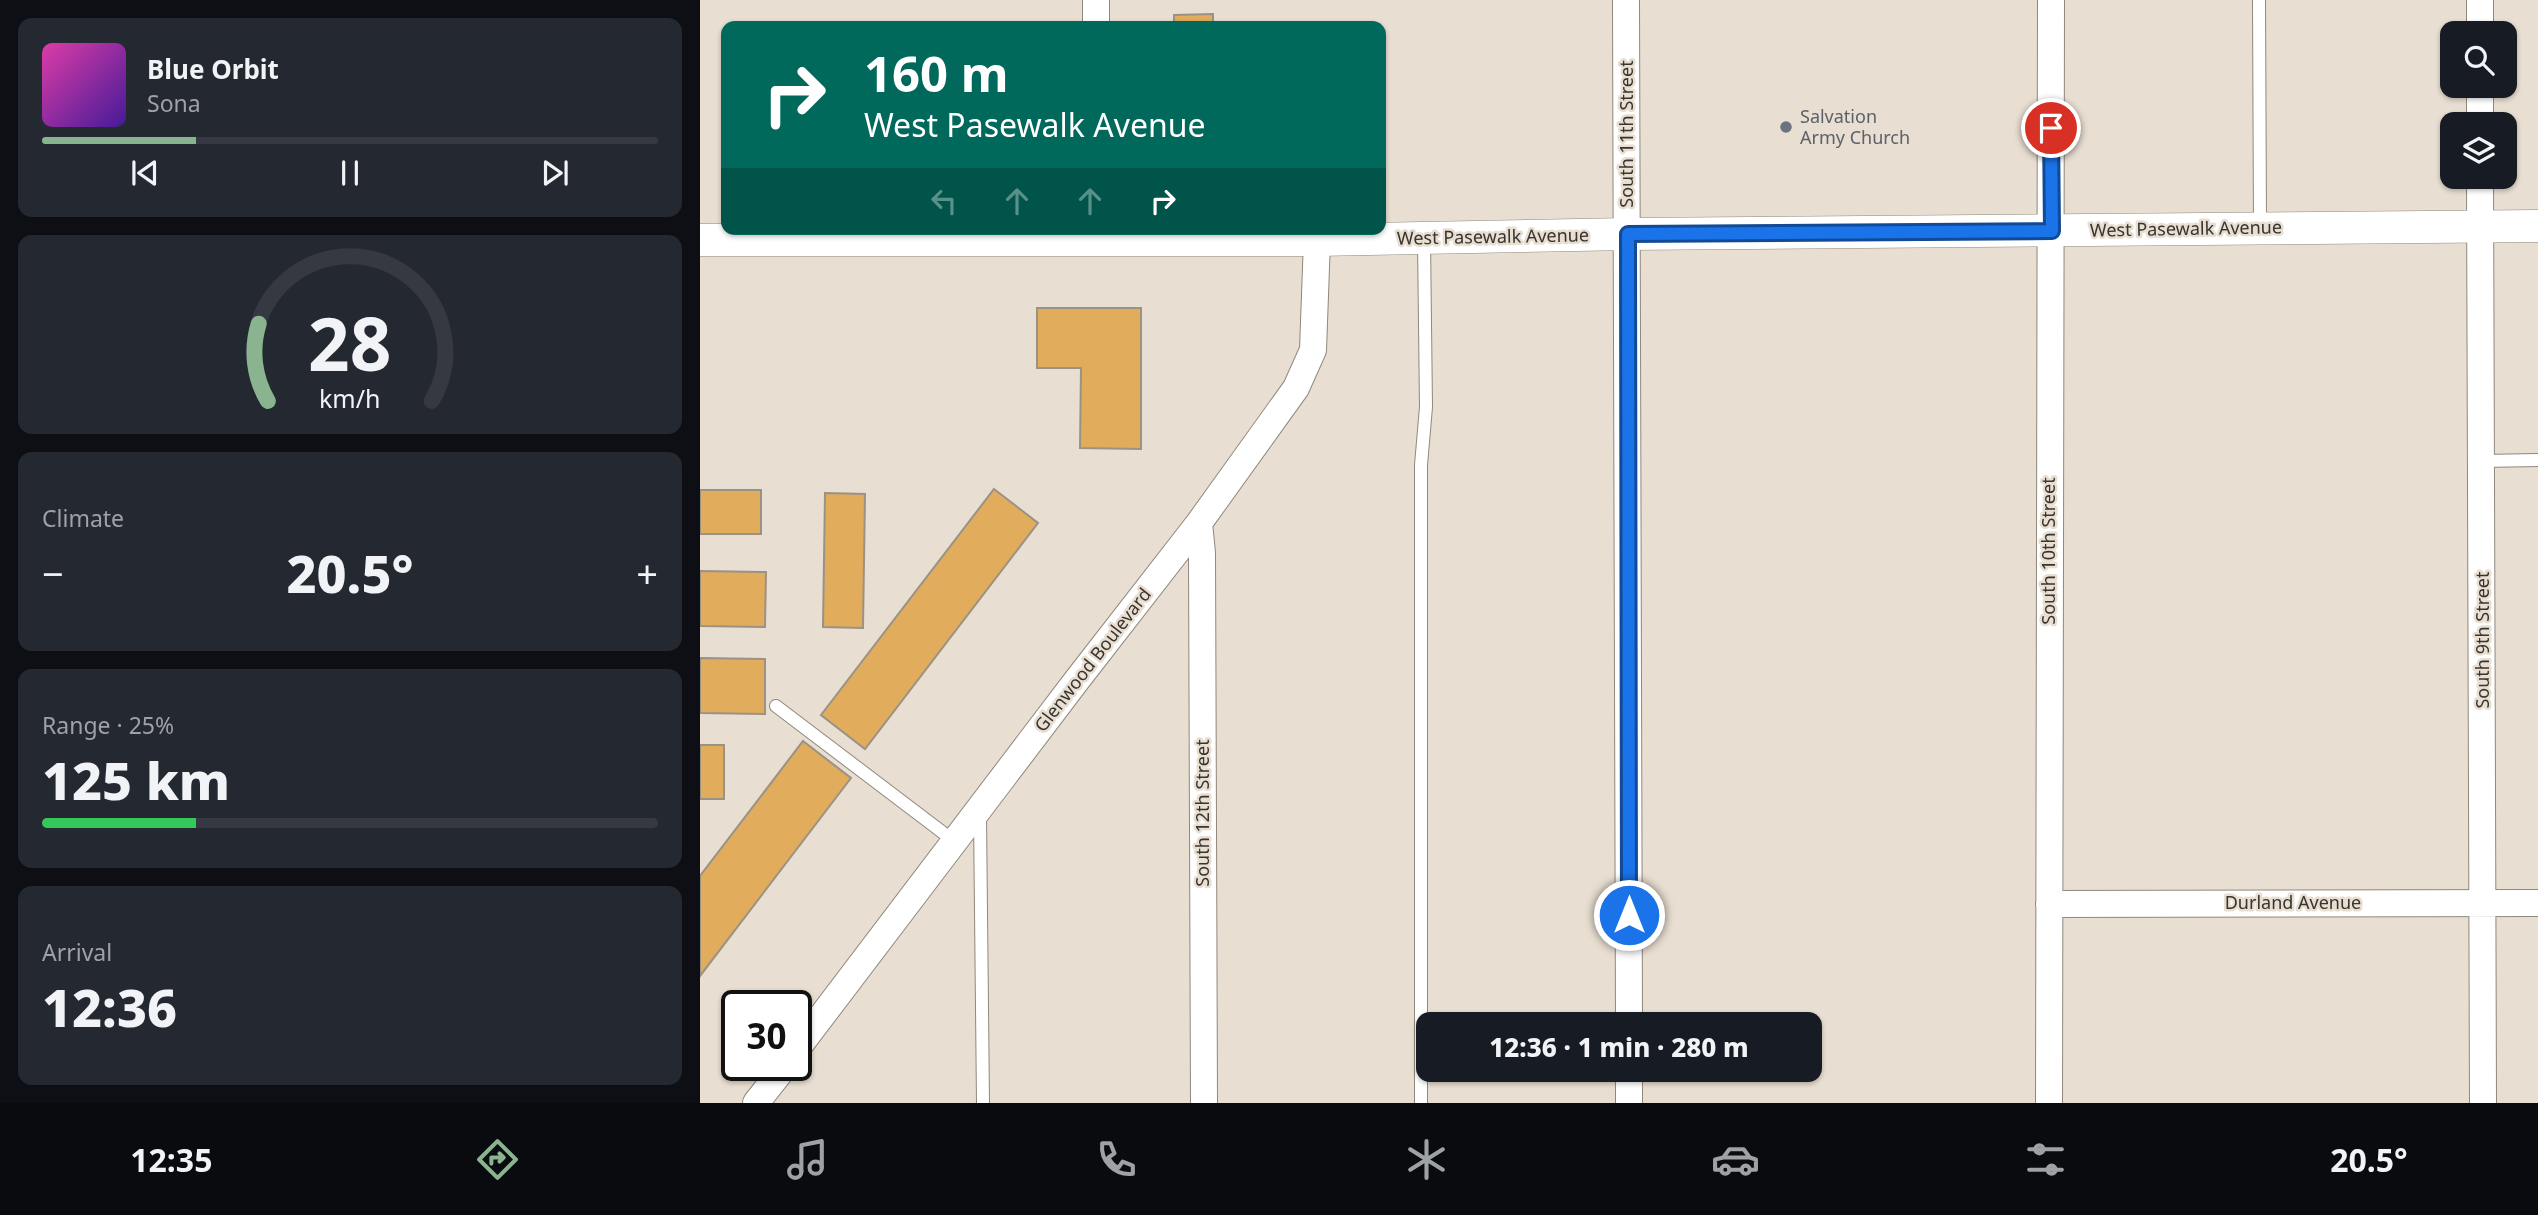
<!DOCTYPE html>
<meta charset="utf-8">
<style>
body{margin:0;font-family:"Noto Sans",sans-serif;background:#242831;color:#f1f3f6;height:100vh;display:flex;flex-direction:column;font-size:26px;white-space:nowrap}
*{box-sizing:border-box;margin:0}
p{font-size:23px;color:#9ea1a6}
.icon{flex:none;width:38px;height:38px;fill:none;stroke:currentColor;stroke-width:2;stroke-linecap:round;stroke-linejoin:round}
.map{position:relative;flex:1;overflow:hidden}
.drawer{display:flex;flex-direction:column;gap:18px;padding:18px;background:#0d0f14;width:700px}
.drawer>*{flex:none}
.top-card{position:absolute;left:21px;top:21px;width:665px;height:214px;border-radius:14px;box-shadow:0 2px 5px #0004;background:#00695c;color:#fff;overflow:hidden}
.fabs{position:absolute;left:1740px;top:21px;display:grid;gap:14px}
.fabs a{display:grid;place-items:center;width:77px;height:77px;border-radius:14px;background:#171b24;box-shadow:0 2px 5px #0004;font-size:35px}
.speed{position:absolute;left:21px;top:990px;display:flex;gap:14px;font-size:35px;font-weight:700;text-align:center}
.speed>*{display:grid;place-content:center;width:91px;height:91px;border-radius:50%;background:#171b24;box-shadow:0 2px 5px #0004;line-height:1}
.speed .limit{border:4px solid #111;border-radius:10px;background:#fff;color:#111}
.pin{position:absolute;display:grid;place-items:center;width:60px;height:60px;color:#fff;margin:-30px;border:4px solid #fff;border-radius:50%;box-shadow:0 2px 7px #0007}
.me{position:absolute;width:77px;margin:-38px;rotate:0deg;stroke-linejoin:round;filter:drop-shadow(0 0 5px #0008)}
.turn{display:flex;align-items:center;gap:24px;height:147px;padding:0 28px;font-size:32px}
.turn .icon{width:91px;height:91px;stroke-width:2.5}
.turn b{display:block;font-size:49px;line-height:60px}
.lanes{display:flex;align-items:center;height:66px;padding:0 28px;background:#0003;justify-content:center;gap:35px;direction:ltr}
.lanes .off{opacity:.35}
.big{font-size:52px;font-weight:800;line-height:1.1}
.drawer .tile{flex:1;display:flex;flex-direction:column;justify-content:center;gap:10px;min-width:0;padding:0 24px;border-radius:14px;background:#242831}
.drawer .dial{align-items:center;gap:0}
.dial svg{height:182px;overflow:visible;fill:none;stroke:#363941;stroke-width:7;stroke-linecap:round;text-anchor:middle}
.dial text{fill:#f1f3f6;stroke:none}
.song{display:flex;align-items:center;gap:21px}
.cover{width:84px;height:84px;border-radius:10px;background:linear-gradient(135deg,hsl(320 70% 55%),hsl(260 70% 35%))}
.played{height:7px;border-radius:4px;background:linear-gradient(90deg,#8ab48f 25%,#363941 25%)}
.keys{display:flex;justify-content:space-around;direction:ltr}
.heat{display:flex;justify-content:space-between;align-items:center;font-size:38px;direction:ltr}
.charge{height:10px;border-radius:5px;background:linear-gradient(90deg,#34c759 25%,#363941 0)}
.trip{position:absolute;left:716px;top:1012px;width:406px;height:70px;border-radius:14px;background:#171b24;box-shadow:0 2px 5px #0004;font-weight:800;line-height:70px;text-align:center}
.dock{display:flex;height:112px;justify-content:space-around;align-items:center;background:#090b0e;color:#9ea1a6}
.dock .icon{width:49px;height:49px}
.dock .on{color:#8ab48f}
.dock b{font-size:32px;color:#f1f3f6}
main{display:flex;flex:1;min-height:0}
.map>svg:first-child{display:block}
.building{fill:#e1ac5c;stroke:#9b9286;stroke-width:2}
.lines{fill:none;stroke-linecap:round;stroke-linejoin:round}
.service-casing{stroke:#90887c;stroke-width:14}
.minor-casing{stroke:#90887c;stroke-width:28}
.tertiary-casing{stroke:#90887c;stroke-width:33}
.service{stroke:#fff;stroke-width:12}
.minor{stroke:#fff;stroke-width:26}
.tertiary{stroke:#fff;stroke-width:32}
.route-casing{stroke:#114b97;stroke-width:18}
.route{stroke:#1a73e8;stroke-width:12}
.worship-dot{fill:#6b7280;stroke:#e8ded1;stroke-width:2.5}
.labels{text-anchor:middle;stroke-width:5;stroke-linejoin:round;paint-order:stroke}
.worship-label{font-size:18px;fill:#5b616d;stroke:#e8ded1;text-anchor:start}
.street-label{font-size:18px;fill:#38342f;stroke:#e8ded1}
</style>
<main>
<section class="drawer">
<div class="tile">
<div class="song"><i class="cover"></i><div><b>Blue Orbit</b><p>Sona</p></div></div>
<div class="played"></div>
<div class="keys"><svg class="icon" aria-label="previous" viewBox="0 0 24 24"><path d="M18 5L8 12l10 7zM5 5v14"/></svg><svg class="icon" aria-label="pause" viewBox="0 0 24 24"><path d="M8 5v14M16 5v14"/></svg><svg class="icon" aria-label="next" viewBox="0 0 24 24"><path d="M6 5l10 7-10 7zM19 5v14"/></svg></div>
</div>
<div class="tile dial"><svg viewBox="0 0 100 80">
<path d="M14 69A42 42 0 1 1 86 69"/>
<path d="M14 69A42 42 0 0 1 10 35" stroke="#8ab48f"/>
<text x="50" y="56" font-size="32" font-weight="700">28</text>
<text x="50" y="72" font-size="11">km/h</text>
</svg></div>
<div class="tile"><p>Climate</p>
<div class="heat"><a>−</a><b class="big">20.5°</b><a>+</a></div>
</div>
<div class="tile"><p>Range · 25%</p><b class="big">125 km</b><div class="charge"></div></div>
<div class="tile"><p>Arrival</p><b class="big">12:36</b></div>
</section>
<div class="map">
<svg width="1838" height="1103" viewBox="0 0 1838 1103">
<rect width="100%" height="100%" fill="#e8ded1"/>
<path class="building" d="M513 14V26H474V15Z
M337 308H441V449L380 448 381 368H337Z
M294 489 338 523 165 749 121 715Z
M0 490H61V534H0Z
M125 493 165 494 163 628 123 627Z
M0 571 66 572 65 627 0 626Z
M0 658 65 659V714L0 713Z
M103 741 151 778 0 976V876Z
M0 745H24V799H0Z"/>
<g class="lines">
<defs>
<path id="service" d="M1559 0 1560 227
M1782 461 1838 460
M76 706 254 841
M280 816 283 1103
M721 1103V465L726 407 724 239"/>
<path id="minor" d="M926 0 929 1024
M396 26V0
M1780 33V0
M1780 124V86
M1780 177 1783 1103
M499 523 502 553 504 1103
M1349 904 1838 903
M96 1050 377 680 499 523 596 388 613 350 617 240
M929 1069V1103
M56 1103 85 1066
M1349 1103 1351 0"/>
<path id="tertiary" d="M0 240H617L928 234 1838 226"/>
</defs>
<use href="#service" class="service-casing"/>
<use href="#minor" class="minor-casing"/>
<use href="#tertiary" class="tertiary-casing"/>
<use href="#service" class="service"/>
<use href="#minor" class="minor"/>
<use href="#tertiary" class="tertiary"/>
</g>
<g class="lines">
<defs>
<path id="route" d="M929 915 928 234 1352 231 1351 128"/>
</defs>
<use href="#route" class="route-casing"/>
<use href="#route" class="route"/>
</g>
<circle class="worship-dot" cx="1086" cy="127" r="7"/>
<g class="labels">
<g class="worship-label">
<text x="1100" y="123">Salvation<tspan x="1100" dy="21">Army Church</tspan></text>
</g>
<g class="street-label">
<text transform="translate(927 134) rotate(-90)" y="6">South 11th Street</text>
<text transform="translate(1486 229) rotate(-1)" y="6">West Pasewalk Avenue</text>
<text transform="translate(793 237) rotate(-1)" y="6">West Pasewalk Avenue</text>
<text transform="translate(1349 551) rotate(-90)" y="6">South 10th Street</text>
<text transform="translate(1783 640) rotate(-90)" y="6">South 9th Street</text>
<text transform="translate(393 660) rotate(-52)" y="6">Glenwood Boulevard</text>
<text transform="translate(503 813) rotate(-90)" y="6">South 12th Street</text>
<text x="1593" y="909">Durland Avenue</text>
</g>
</g>
</svg>
<div class="fabs">
<a><svg class="icon" aria-label="search" viewBox="0 0 24 24"><circle cx="10" cy="10" r="6"/><path d="M15 15l6 6"/></svg></a>
<a><svg class="icon" aria-label="layers" viewBox="0 0 24 24"><path d="M12 4l9 5-9 5-9-5zM3 14l9 5 9-5"/></svg></a>
</div>
<div class="speed"><div class="limit">30</div></div>
<div class="pin" style="left:1351px;top:128px;background:#d93025"><svg class="icon" aria-label="arrive" viewBox="0 0 24 24"><path d="M6 21V4h12l-3 4 3 4H6"/></svg></div>
<svg class="me" style="left:929px;top:915px" viewBox="-20 -20 40 40"><circle r="17" fill="#1a73e8" stroke="#fff" stroke-width="3"/><path d="M0-11L8 9 0 5-8 9z" fill="#fff"/></svg>
<div class="trip">12:36 · 1 min · 280 m</div>
<div class="top-card">
<div class="turn"><svg class="icon" aria-label="right" viewBox="0 0 24 24"><path d="M7 20v-9h11M14 6l5 5-5 5"/></svg><div><b>160 m</b>West Pasewalk Avenue</div></div>
<div class="lanes"><svg class="icon off" aria-label="left" viewBox="0 0 24 24"><path d="M17 20v-9H6M10 6l-5 5 5 5"/></svg><svg class="icon off" aria-label="ahead" viewBox="0 0 24 24"><path d="M12 20V5M6 11l6-6 6 6"/></svg><svg class="icon off" aria-label="ahead" viewBox="0 0 24 24"><path d="M12 20V5M6 11l6-6 6 6"/></svg><svg class="icon" aria-label="right" viewBox="0 0 24 24"><path d="M7 20v-9h11M14 6l5 5-5 5"/></svg></div>
</div>
</div>
</main>
<nav class="dock">
<b>12:35</b>
<svg class="icon on" aria-label="directions" viewBox="0 0 24 24"><path d="M12 3l9 9-9 9-9-9zM9 14v-3h6M13 9l2 2-2 2"/></svg>
<svg class="icon" aria-label="music" viewBox="0 0 24 24"><path d="M9 18V5l10-2v13"/><circle cx="6" cy="18" r="3"/><circle cx="16" cy="16" r="3"/></svg>
<svg class="icon" aria-label="phone" viewBox="0 0 24 24"><path d="M5 4h4l2 5-3 2q2 4 5 5l2-3 5 2v4C11 20 4 13 5 4z"/></svg>
<svg class="icon" aria-label="climate" viewBox="0 0 24 24"><path d="M12 3v18M4 7l16 10M4 17L20 7"/></svg>
<svg class="icon" aria-label="car" viewBox="0 0 24 24"><path d="M5 17H2v-5l4-1 3-4h7l3 4 3 1v5h-3M9 17h6M6 11h13"/><circle cx="7" cy="17" r="2"/><circle cx="17" cy="17" r="2"/></svg>
<svg class="icon" aria-label="filters" viewBox="0 0 24 24"><path d="M4 7h16M4 17h16"/><circle cx="9" cy="7" r="2"/><circle cx="15" cy="17" r="2"/></svg>
<b>20.5°</b>
</nav>
